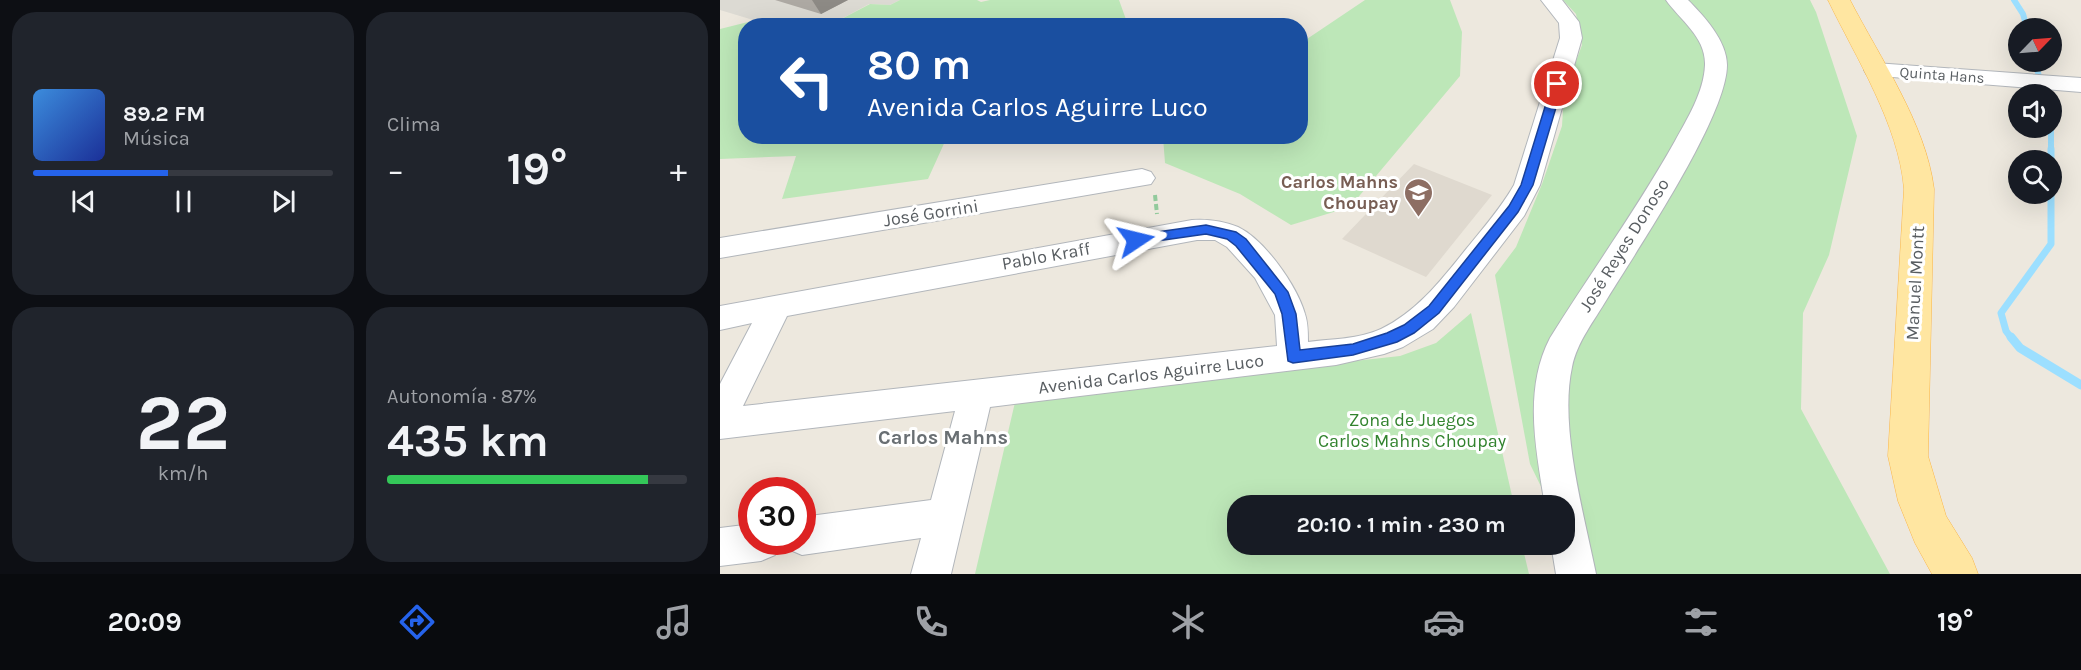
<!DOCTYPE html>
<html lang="es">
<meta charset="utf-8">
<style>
body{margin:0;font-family:Karla,sans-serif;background:#20242c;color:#f1f3f6;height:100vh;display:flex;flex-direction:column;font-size:22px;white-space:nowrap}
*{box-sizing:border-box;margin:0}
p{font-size:20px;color:#9ea1a6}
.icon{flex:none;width:33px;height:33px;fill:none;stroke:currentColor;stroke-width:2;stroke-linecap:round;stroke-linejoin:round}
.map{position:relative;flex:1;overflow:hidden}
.sheet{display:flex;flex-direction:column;gap:12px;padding:12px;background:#0d0f14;width:720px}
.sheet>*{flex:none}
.hud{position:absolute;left:18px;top:18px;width:570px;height:126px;border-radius:24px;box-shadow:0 6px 24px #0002;background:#1a4fa0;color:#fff;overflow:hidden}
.needle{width:39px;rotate:65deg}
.buttons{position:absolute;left:1288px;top:18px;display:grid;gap:12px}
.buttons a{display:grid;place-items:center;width:54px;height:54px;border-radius:50%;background:#171b24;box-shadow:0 6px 24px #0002;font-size:30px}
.speed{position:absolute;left:18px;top:477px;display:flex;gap:12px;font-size:30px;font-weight:700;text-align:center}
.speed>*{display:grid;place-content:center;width:78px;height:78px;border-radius:50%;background:#171b24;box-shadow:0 6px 24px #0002;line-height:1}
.speed .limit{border:9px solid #d22;background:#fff;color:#111}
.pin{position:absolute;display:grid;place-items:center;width:51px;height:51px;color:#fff;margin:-26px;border:3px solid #fff;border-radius:50%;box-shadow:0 2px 6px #0007}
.me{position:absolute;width:66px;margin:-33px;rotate:80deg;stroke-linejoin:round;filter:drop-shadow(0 0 4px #0008)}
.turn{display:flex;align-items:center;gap:21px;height:126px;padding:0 30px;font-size:27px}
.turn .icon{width:78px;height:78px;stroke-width:2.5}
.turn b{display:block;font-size:42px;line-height:51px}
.big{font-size:45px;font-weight:700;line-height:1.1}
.sheet .widget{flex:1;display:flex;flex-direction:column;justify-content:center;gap:9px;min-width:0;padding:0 21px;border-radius:24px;background:#20242c}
.sheet .dial{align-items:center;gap:0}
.dial b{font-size:78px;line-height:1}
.song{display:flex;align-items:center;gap:18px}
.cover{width:72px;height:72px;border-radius:9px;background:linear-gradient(135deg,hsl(210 70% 55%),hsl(230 70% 35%))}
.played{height:6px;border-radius:3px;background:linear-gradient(90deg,#2563eb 45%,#363941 45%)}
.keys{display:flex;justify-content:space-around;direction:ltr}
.heat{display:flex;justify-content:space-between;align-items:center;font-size:33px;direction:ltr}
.charge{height:9px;border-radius:4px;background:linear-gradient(90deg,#34c759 87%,#363941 0)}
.sheet .tiles{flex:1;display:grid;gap:12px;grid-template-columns:repeat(2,1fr)}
.trip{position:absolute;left:507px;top:495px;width:348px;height:60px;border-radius:24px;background:#171b24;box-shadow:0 6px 24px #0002;font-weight:700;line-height:60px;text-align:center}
.tab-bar{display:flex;height:96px;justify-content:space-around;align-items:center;background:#090b0e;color:#9ea1a6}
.tab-bar .icon{width:42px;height:42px}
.tab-bar .on{color:#2563eb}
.tab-bar b{font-size:27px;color:#f1f3f6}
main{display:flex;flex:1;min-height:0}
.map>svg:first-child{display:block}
.industrial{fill:#dcdad3}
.education{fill:#dfd9cf}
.green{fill:#bde7b8}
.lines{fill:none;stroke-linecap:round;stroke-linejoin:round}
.stream-far2{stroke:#9cdfff;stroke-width:6}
.stream-far1{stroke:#9cdfff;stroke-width:7}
.stream{stroke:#9cdfff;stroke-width:9}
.minor-casing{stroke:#b2b6bb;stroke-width:2}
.major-casing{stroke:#fbb649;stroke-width:1}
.path{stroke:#92ca9c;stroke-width:4;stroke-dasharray:6 3;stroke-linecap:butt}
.minor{fill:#fff;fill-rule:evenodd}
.major{fill:#ffe6a1;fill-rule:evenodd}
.wall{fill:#ada9a3}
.shaded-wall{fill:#8d8a85}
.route{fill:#2563eb;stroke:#184099;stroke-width:1.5}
.labels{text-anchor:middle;stroke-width:6;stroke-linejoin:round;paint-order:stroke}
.far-street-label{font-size:15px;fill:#585d61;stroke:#fff}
.education-label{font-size:18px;font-weight:bold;fill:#785e54;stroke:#fff;text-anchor:end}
.street-label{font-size:18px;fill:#585d61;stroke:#fff}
.park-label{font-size:18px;fill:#32832e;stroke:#fff}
.neighbourhood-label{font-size:20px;font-weight:bold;fill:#696f73;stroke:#fff}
</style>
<main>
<section class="sheet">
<div class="tiles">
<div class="widget">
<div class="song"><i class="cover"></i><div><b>89.2 FM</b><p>Música</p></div></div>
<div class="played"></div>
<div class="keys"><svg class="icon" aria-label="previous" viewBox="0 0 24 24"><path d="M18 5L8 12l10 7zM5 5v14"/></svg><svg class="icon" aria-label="pause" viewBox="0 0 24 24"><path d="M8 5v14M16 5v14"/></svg><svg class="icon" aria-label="next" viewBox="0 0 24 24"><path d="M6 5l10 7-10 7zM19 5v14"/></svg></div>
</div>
<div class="widget"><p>Clima</p>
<div class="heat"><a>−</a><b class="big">19°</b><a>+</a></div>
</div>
<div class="widget dial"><b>22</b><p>km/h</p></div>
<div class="widget"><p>Autonomía · 87%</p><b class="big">435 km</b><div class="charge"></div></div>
</div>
</section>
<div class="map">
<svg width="1361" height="574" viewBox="0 0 1361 574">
<rect width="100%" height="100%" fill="#ede8de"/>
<path class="industrial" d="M0 0H180L170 5 149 4 110 25H50L0 10Z"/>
<path class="education" d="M694 164 772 195 706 277 622 239Z"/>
<path class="green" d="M180 0H257L261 2 270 0H399L408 25H110L150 4 170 5Z
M645 0H730L742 32 740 76 630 207 571 225 520 194 445 163 443 137 580 136 581 43Z
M843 0H1090L1096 12 1137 136 1109 255 1083 313 1081 409 1170 574H864L844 506 830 505 810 464 775 275 796 247 822 184 842 126 844 94 862 45 856 14Z
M32 21 50 25 26 26V136L227 137 208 179 62 199 76 156 0 159V29Z
M751 313 794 505 518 506V544L802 545 809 574H255L296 398 680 356 716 343Z"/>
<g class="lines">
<path class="stream-far2" d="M1294 0 1303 14 1307 28
M1315 62 1324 94
M1331 128V151"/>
<path class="stream-far1" d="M1331 149V160
M1292 339 1286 331 1281 313 1331 244V194"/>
<path class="stream" d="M1291 337 1300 348 1361 385"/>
<defs>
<path id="minor" d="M821 0H842L859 22 862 38 820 185 804 216 734 307 713 329 683 347 664 354 616 365 270 407 231 574H191L201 538 82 555 68 549 65 542H82V517L211 500 235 411 0 439V384L32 323 0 330V306L472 220C488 219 503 221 518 227 545 240 577 286 585 314 588 323 588 333 588 342 611 339 640 339 661 329 698 311 722 279 747 248 764 227 781 208 794 185L840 38 839 23ZM477 240H495L507 247 535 278 555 315 557 346 23 406 67 316Z
M946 0H968C984 16 1007 41 1007 65 1007 117 917 250 887 299 874 321 857 342 852 367 839 427 864 514 876 574H836L831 544H844V506H825C816 450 803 390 830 338 871 272 917 209 955 141 967 119 984 92 985 65 986 37 960 20 946 0Z
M1155 63 1361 78V92L1147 75 1144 70 1147 65Z
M422 169 431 172 435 178 431 184 0 258V238Z
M32 524V542H60L55 555 41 561 0 566V528Z"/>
<path id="major" d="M1108 0H1130C1160 58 1206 124 1214 189L1208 456 1226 516 1252 558 1258 574H1212L1195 543 1178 501 1168 456 1184 189C1179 125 1136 58 1108 0Z"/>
</defs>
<use href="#minor" class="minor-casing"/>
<use href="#major" class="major-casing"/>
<path class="path" d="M435 195 437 214"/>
<use href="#minor" class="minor"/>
<use href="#major" class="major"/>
</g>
<path class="wall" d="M55 0H128L101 14Z"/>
<path class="shaded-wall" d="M92 0H128L101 14Z"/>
<path class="route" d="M837 81 843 84 813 185 798 212 719 313 694 333 677 342 633 355 573 363 568 361 562 314 555 294 516 246 507 239 486 234 416 244 410 240 416 235 486 225 516 232 526 239 568 292 576 314 580 350 633 344 667 333 684 325 709 306 789 206 801 185 832 84Z"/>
<defs>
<symbol id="school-pin" viewBox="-11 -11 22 30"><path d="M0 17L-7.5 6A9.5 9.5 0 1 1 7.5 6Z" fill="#8d6e63" stroke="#fff"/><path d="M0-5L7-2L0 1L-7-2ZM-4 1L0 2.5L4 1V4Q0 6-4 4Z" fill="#fff"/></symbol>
</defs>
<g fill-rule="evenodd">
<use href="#school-pin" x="682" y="176" width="33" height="45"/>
</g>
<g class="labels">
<g class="far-street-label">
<text transform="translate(1222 75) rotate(4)" y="5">Quinta Hans</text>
</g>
<g class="education-label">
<text x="678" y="188">Carlos Mahns<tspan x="678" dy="21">Choupay</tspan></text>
</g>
<g class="street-label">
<text transform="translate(211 213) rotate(-9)" y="6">José Gorrini</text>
<text transform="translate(904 245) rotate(-58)" y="6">José Reyes Donoso</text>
<text transform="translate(326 256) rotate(-10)" y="6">Pablo Kraff</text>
<text transform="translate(1195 283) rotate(-87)" y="6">Manuel Montt</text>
<text transform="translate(431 374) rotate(-7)" y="6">Avenida Carlos Aguirre Luco</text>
</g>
<g class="park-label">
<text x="692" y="426">Zona de Juegos<tspan x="692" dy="21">Carlos Mahns Choupay</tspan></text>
</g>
<g class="neighbourhood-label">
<text x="223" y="444">Carlos Mahns</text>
</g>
</g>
</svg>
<div class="buttons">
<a><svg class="needle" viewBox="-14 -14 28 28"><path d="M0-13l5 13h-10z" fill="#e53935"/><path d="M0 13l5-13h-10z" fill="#9ea1a6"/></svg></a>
<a><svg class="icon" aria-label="sound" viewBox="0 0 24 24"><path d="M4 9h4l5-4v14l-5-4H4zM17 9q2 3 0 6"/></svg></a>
<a><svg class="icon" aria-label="search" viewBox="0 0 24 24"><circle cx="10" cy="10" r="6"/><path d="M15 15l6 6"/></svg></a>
</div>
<div class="speed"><div class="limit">30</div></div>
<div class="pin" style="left:837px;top:84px;background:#d93025"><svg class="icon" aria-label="arrive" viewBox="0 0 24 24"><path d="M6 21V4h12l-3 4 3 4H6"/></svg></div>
<svg class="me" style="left:416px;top:240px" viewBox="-20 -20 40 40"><path d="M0-17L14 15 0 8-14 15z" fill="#2563eb" stroke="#fff" stroke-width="4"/></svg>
<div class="trip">20:10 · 1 min · 230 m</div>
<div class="hud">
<div class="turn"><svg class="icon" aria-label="left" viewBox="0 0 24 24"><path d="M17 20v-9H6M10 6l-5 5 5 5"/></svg><div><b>80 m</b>Avenida Carlos Aguirre Luco</div></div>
</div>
</div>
</main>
<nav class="tab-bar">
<b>20:09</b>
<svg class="icon on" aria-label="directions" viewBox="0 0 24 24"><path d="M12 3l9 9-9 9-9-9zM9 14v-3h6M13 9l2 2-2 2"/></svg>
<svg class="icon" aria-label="music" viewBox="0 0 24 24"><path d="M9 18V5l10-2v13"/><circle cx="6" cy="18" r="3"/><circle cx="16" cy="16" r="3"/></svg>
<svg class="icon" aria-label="phone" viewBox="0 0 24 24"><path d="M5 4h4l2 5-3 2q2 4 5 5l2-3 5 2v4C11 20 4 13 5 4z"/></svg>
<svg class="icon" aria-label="climate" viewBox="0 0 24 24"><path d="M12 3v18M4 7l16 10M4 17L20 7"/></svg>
<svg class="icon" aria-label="car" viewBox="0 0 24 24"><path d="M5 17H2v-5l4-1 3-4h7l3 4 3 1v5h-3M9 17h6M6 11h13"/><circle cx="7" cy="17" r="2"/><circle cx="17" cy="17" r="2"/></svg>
<svg class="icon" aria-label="filters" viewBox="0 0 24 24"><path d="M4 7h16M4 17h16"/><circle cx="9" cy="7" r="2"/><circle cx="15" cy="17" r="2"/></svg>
<b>19°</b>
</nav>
